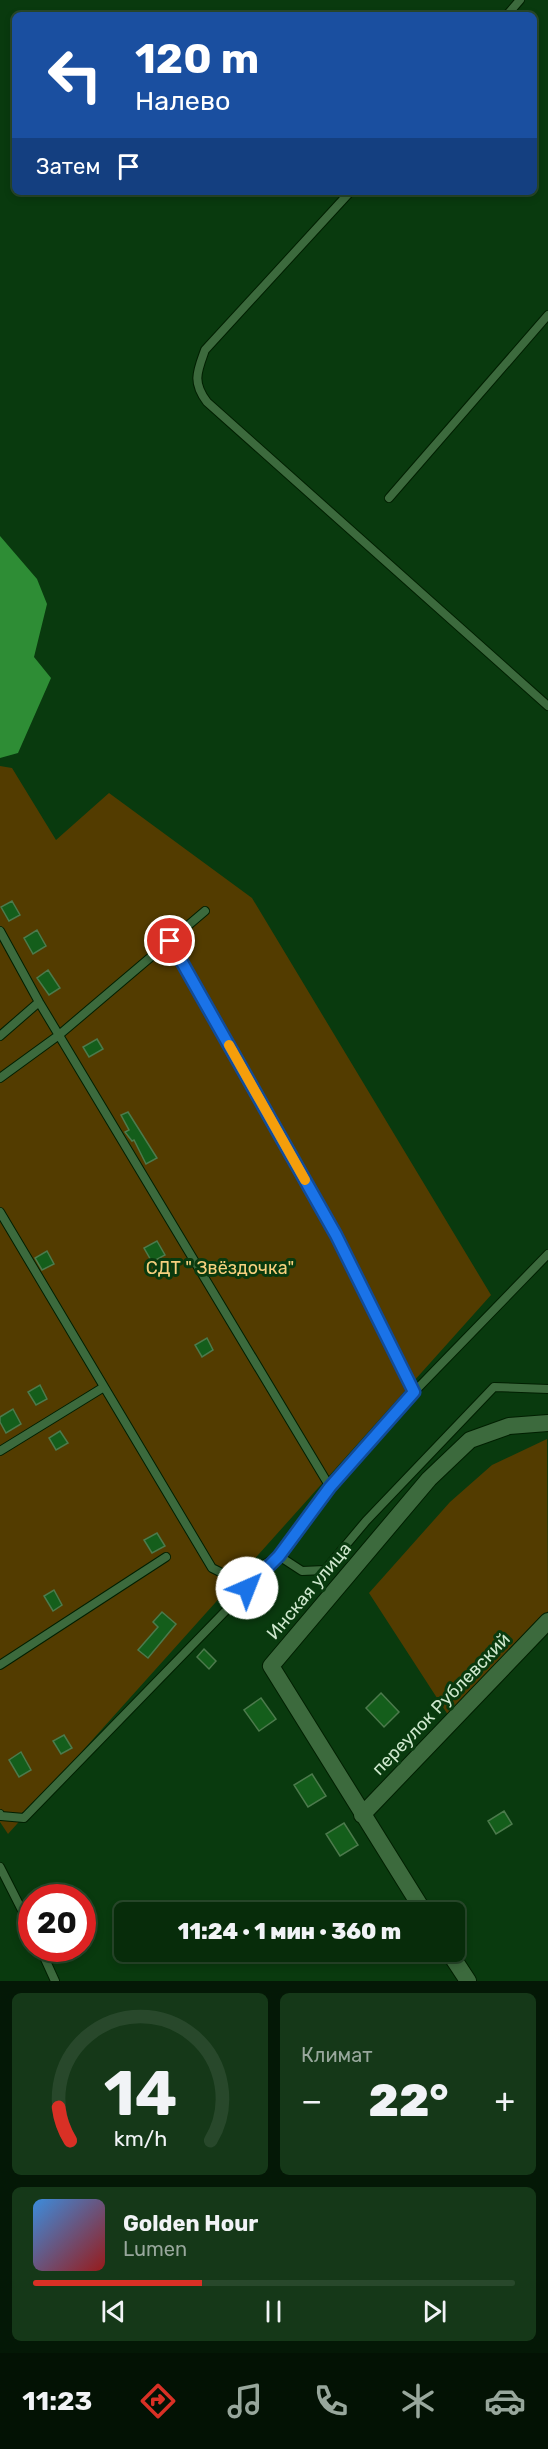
<!DOCTYPE html>
<html lang="ru">
<meta charset="utf-8">
<style>
body{margin:0;font-family:Rubik,sans-serif;background:#153818;color:#f1f3f6;height:100vh;display:flex;flex-direction:column;font-size:22px;white-space:nowrap}
*{box-sizing:border-box;margin:0}
p{font-size:20px;color:#98a79c}
.icon{flex:none;width:33px;height:33px;fill:none;stroke:currentColor;stroke-width:2;stroke-linecap:round;stroke-linejoin:round}
.map{position:relative;height:1981px;overflow:hidden}
.sheet{display:flex;flex-direction:column;gap:12px;padding:12px;background:#041806;flex:1}
.sheet>*{flex:none}
.guide{position:absolute;left:12px;top:12px;width:525px;height:183px;border-radius:9px;box-shadow:0 3px 9px #0003,0 0 0 2px #28482b;background:#1a4fa0;color:#fff;overflow:hidden}
.speed{position:absolute;left:18px;top:1884px;display:flex;gap:12px;font-size:30px;font-weight:700;text-align:center}
.speed>*{display:grid;place-content:center;width:78px;height:78px;border-radius:50%;background:#072c0a;box-shadow:0 3px 9px #0003,0 0 0 2px #28482b;line-height:1}
.speed .limit{border:9px solid #d22;background:#fff;color:#111}
.pin{position:absolute;display:grid;place-items:center;width:51px;height:51px;color:#fff;margin:-26px;border:3px solid #fff;border-radius:50%;box-shadow:0 2px 6px #0007}
.me{position:absolute;width:66px;margin:-33px;rotate:44deg;stroke-linejoin:round;filter:drop-shadow(0 0 4px #0008)}
.turn{display:flex;align-items:center;gap:21px;height:126px;padding:0 24px;font-size:27px}
.turn .icon{width:78px;height:78px;stroke-width:2.5}
.turn b{display:block;font-size:42px;line-height:51px}
.then{display:flex;align-items:center;height:57px;padding:0 24px;background:#0003;gap:12px;font-size:22px}
.big{font-size:45px;font-weight:800;line-height:1.1}
.sheet .card{flex:1;display:flex;flex-direction:column;justify-content:center;gap:9px;min-width:0;padding:0 21px;border-radius:9px;background:#153818}
.sheet .dial{align-items:center;gap:0}
.dial svg{height:156px;overflow:visible;fill:none;stroke:#28482b;stroke-width:7;stroke-linecap:round;text-anchor:middle}
.dial text{fill:#f1f3f6;stroke:none}
.song{display:flex;align-items:center;gap:18px}
.cover{width:72px;height:72px;border-radius:9px;background:linear-gradient(135deg,hsl(210 70% 55%),hsl(0 70% 35%))}
.played{height:6px;border-radius:3px;background:linear-gradient(90deg,#d93025 35%,#28482b 35%)}
.keys{display:flex;justify-content:space-around;direction:ltr}
.heat{display:flex;justify-content:space-between;align-items:center;font-size:33px;direction:ltr}
.sheet .tiles{flex:1;display:grid;gap:12px;grid-template-columns:1fr 1fr}
.card:last-child{grid-column:span 2}
.trip{position:absolute;left:114px;top:1902px;width:351px;height:60px;border-radius:9px;background:#072c0a;box-shadow:0 3px 9px #0003,0 0 0 2px #28482b;font-weight:800;line-height:60px;text-align:center}
.menu{display:flex;height:96px;justify-content:space-around;align-items:center;background:#031204;color:#98a79c}
.menu .icon{width:42px;height:42px}
.menu .active{color:#d93025}
.menu b{font-size:27px;color:#f1f3f6}
.map>svg:first-child{display:block}
.green{fill:#533c00}
.water{fill:#2e8d35}
.building{fill:#145e1b;stroke:#4c7a4c;stroke-width:1.5}
.lines{fill:none;stroke-linecap:round;stroke-linejoin:round}
.lane-casing{stroke:#001f01;stroke-width:10}
.street-casing{stroke:#001f01;stroke-width:18}
.lane{stroke:#3c6a3d;stroke-width:8}
.street{stroke:#3c6a3d;stroke-width:16}
.route-casing{stroke:#114b97;stroke-width:15}
.route{stroke:#1a73e8;stroke-width:10}
.slow{stroke:#f59e0b;stroke-width:10}
.labels{text-anchor:middle;stroke-width:6;stroke-linejoin:round;paint-order:stroke}
.park-label{font-size:18px;fill:#f7d07e;stroke:#093a0e}
.street-label{font-size:18px;fill:#cfe8ce;stroke:#093a0e}
</style>
<div class="map">
<svg width="548" height="1981" viewBox="0 0 548 1981">
<rect width="100%" height="100%" fill="#093a0e"/>
<path class="green" d="M0 766 12 768 56 840 109 793 252 898 491 1295 8 1834 0 1822Z
M547 1439 548 1611 515 1656 450 1718 369 1593 450 1502 492 1465Z"/>
<path class="water" d="M0 536 37 579 47 604 34 657 51 678 18 753 0 758Z"/>
<path class="building" d="M12 901 20 915 9 921 1 907Z
M37 930 46 946 33 954 24 938Z
M48 970 60 988 49 995 37 978Z
M97 1039 103 1049 89 1057 83 1047Z
M128 1112 157 1158 146 1164 134 1140 132 1141 125 1132 129 1130 121 1115Z
M157 1241 165 1255 152 1262 144 1248Z
M47 1251 54 1264 42 1270 35 1258Z
M207 1338 213 1350 202 1357 195 1345Z
M40 1385 47 1399 36 1405 28 1392Z
M13 1409 21 1424 6 1433 0 1422V1417Z
M60 1431 68 1443 56 1450 49 1438Z
M157 1533 165 1546 152 1553 144 1540Z
M54 1590 62 1605 53 1611 44 1596Z
M162 1612 176 1624 148 1658 138 1650 158 1627 153 1622Z
M204 1649 216 1661 209 1669 197 1657Z
M381 1693 399 1712 384 1727 366 1708Z
M261 1698 276 1719 259 1731 244 1710Z
M64 1735 72 1748 61 1754 53 1741Z
M21 1752 31 1770 19 1777 9 1760Z
M312 1774 326 1796 308 1807 294 1785Z
M504 1811 512 1824 496 1834 488 1821Z
M344 1823 358 1845 340 1856 326 1834Z"/>
<g class="lines">
<defs>
<path id="lane" d="M507 15 520 0
M350 192 205 350C197 372 192 382 207 402L548 706
M389 498 548 315
M0 931 39 1002 330 1487
M170 941 336 1235 414 1392
M0 1036 39 1002
M0 1078 59 1035 205 911
M0 1212 212 1568 236 1580 279 1556 330 1487 414 1392 548 1254
M0 1451 104 1387
M0 1665 166 1557
M0 1814 1 1816 24 1818 279 1556 302 1571 325 1570 366 1521 494 1387 548 1389
M0 1867 32 1930
M40 1948 55 1981"/>
<path id="street" d="M362 1815 548 1621
M424 1912 271 1666 429 1479 470 1440 509 1426 548 1423
M449 1952 468 1981"/>
</defs>
<use href="#lane" class="lane-casing"/>
<use href="#street" class="street-casing"/>
<use href="#lane" class="lane"/>
<use href="#street" class="street"/>
</g>
<g class="lines">
<defs>
<path id="route" d="M170 941 336 1235 414 1392 330 1487 279 1556 247 1588"/>
</defs>
<use href="#route" class="route-casing"/>
<use href="#route" class="route"/>
<path class="slow" d="M229 1045 305 1180"/>
</g>
<g class="labels">
<g class="park-label">
<text x="220" y="1274">СДТ " Звёздочка"</text>
</g>
<g class="street-label">
<text transform="translate(309 1591) rotate(-50)" y="6">Инская улица</text>
<text transform="translate(441 1704) rotate(-46)" y="6">переулок Рублевский</text>
</g>
</g>
</svg>
<div class="speed"><div class="limit">20</div></div>
<div class="pin" style="left:170px;top:941px;background:#d93025"><svg class="icon" aria-label="arrive" viewBox="0 0 24 24"><path d="M6 21V4h12l-3 4 3 4H6"/></svg></div>
<svg class="me" style="left:247px;top:1588px" viewBox="-20 -20 40 40"><circle r="19" fill="#fff"/><path d="M0-13L10 11 0 6-10 11z" fill="#1a73e8"/></svg>
<div class="trip">11:24 · 1 мин · 360 m</div>
<div class="guide">
<div class="turn"><svg class="icon" aria-label="left" viewBox="0 0 24 24"><path d="M17 20v-9H6M10 6l-5 5 5 5"/></svg><div><b>120 m</b>Налево</div></div>
<div class="then">Затем<svg class="icon" aria-label="arrive" viewBox="0 0 24 24"><path d="M6 21V4h12l-3 4 3 4H6"/></svg></div>
</div>
</div>
<section class="sheet">
<div class="tiles">
<div class="card dial"><svg viewBox="0 0 100 80">
<path d="M14 69A42 42 0 1 1 86 69"/>
<path d="M14 69A42 42 0 0 1 8 52" stroke="#d93025"/>
<text x="50" y="56" font-size="32" font-weight="700">14</text>
<text x="50" y="72" font-size="11">km/h</text>
</svg></div>
<div class="card"><p>Климат</p>
<div class="heat"><a>−</a><b class="big">22°</b><a>+</a></div>
</div>
<div class="card">
<div class="song"><i class="cover"></i><div><b>Golden Hour</b><p>Lumen</p></div></div>
<div class="played"></div>
<div class="keys"><svg class="icon" aria-label="previous" viewBox="0 0 24 24"><path d="M18 5L8 12l10 7zM5 5v14"/></svg><svg class="icon" aria-label="pause" viewBox="0 0 24 24"><path d="M8 5v14M16 5v14"/></svg><svg class="icon" aria-label="next" viewBox="0 0 24 24"><path d="M6 5l10 7-10 7zM19 5v14"/></svg></div>
</div>
</div>
</section>
<nav class="menu">
<b>11:23</b>
<svg class="icon active" aria-label="directions" viewBox="0 0 24 24"><path d="M12 3l9 9-9 9-9-9zM9 14v-3h6M13 9l2 2-2 2"/></svg>
<svg class="icon" aria-label="music" viewBox="0 0 24 24"><path d="M9 18V5l10-2v13"/><circle cx="6" cy="18" r="3"/><circle cx="16" cy="16" r="3"/></svg>
<svg class="icon" aria-label="phone" viewBox="0 0 24 24"><path d="M5 4h4l2 5-3 2q2 4 5 5l2-3 5 2v4C11 20 4 13 5 4z"/></svg>
<svg class="icon" aria-label="climate" viewBox="0 0 24 24"><path d="M12 3v18M4 7l16 10M4 17L20 7"/></svg>
<svg class="icon" aria-label="car" viewBox="0 0 24 24"><path d="M5 17H2v-5l4-1 3-4h7l3 4 3 1v5h-3M9 17h6M6 11h13"/><circle cx="7" cy="17" r="2"/><circle cx="17" cy="17" r="2"/></svg>
</nav>
